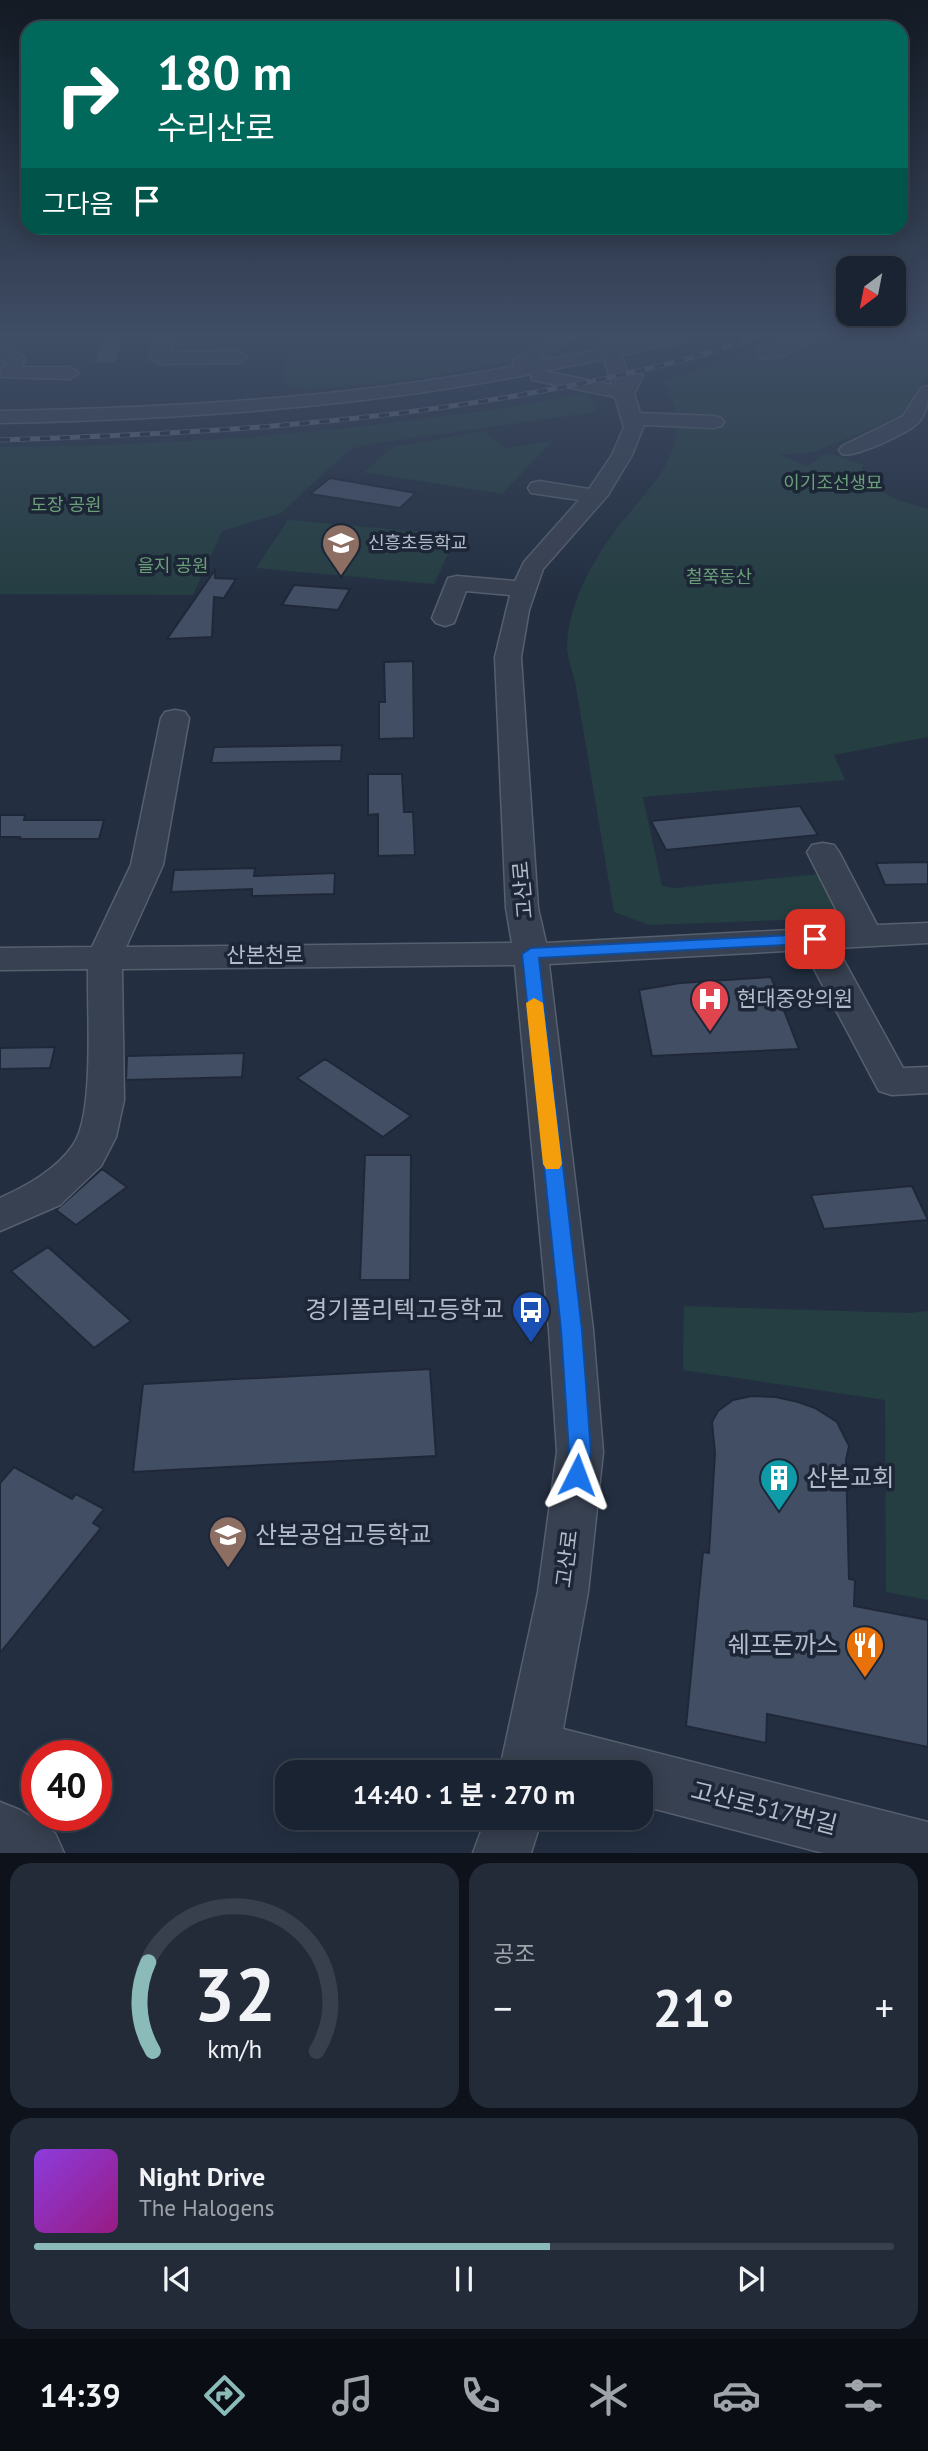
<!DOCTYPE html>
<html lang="ko">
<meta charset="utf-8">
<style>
body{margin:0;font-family:"PT Sans","Noto Sans KR",sans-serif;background:#232b39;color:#f1f3f6;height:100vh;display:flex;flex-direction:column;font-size:26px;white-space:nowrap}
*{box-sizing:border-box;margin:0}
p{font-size:23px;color:#9fa4ab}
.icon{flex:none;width:38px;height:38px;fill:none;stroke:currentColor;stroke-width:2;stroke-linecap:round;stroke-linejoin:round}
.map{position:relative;height:1853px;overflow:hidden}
.side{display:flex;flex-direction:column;gap:10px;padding:10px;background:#0e131b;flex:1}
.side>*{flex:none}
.top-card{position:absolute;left:21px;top:21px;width:887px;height:214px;border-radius:21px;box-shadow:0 4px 18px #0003,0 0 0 2px #38404d;background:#00695c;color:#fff;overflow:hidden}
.needle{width:46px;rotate:212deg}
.tools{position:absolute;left:836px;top:256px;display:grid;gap:14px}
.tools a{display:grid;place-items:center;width:70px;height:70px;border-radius:14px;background:#1a2331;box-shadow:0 4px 18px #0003,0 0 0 2px #38404d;font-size:35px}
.speed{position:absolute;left:21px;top:1740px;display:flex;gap:14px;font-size:35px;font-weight:700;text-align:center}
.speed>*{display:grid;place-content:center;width:91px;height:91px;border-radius:50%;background:#1a2331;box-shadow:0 4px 18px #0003,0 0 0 2px #38404d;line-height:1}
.speed .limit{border:10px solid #d22;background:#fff;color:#111}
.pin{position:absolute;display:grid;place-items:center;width:60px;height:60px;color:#fff;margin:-30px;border-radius:14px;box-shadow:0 4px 10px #0006}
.me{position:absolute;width:77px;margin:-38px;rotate:3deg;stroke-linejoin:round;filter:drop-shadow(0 0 5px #0008)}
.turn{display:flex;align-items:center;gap:24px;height:147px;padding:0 21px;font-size:32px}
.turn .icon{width:91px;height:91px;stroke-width:2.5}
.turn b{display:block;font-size:49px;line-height:60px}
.then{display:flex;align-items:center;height:66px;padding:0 21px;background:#0003;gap:14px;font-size:26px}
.big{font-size:52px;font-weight:700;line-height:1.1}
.side .widget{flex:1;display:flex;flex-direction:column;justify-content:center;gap:10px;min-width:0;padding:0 24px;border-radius:21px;background:#232b39}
.side .dial{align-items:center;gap:0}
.dial svg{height:182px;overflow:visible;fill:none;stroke:#38404d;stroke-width:7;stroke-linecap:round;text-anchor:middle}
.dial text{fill:#f1f3f6;stroke:none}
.song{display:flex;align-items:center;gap:21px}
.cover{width:84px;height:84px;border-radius:10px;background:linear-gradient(135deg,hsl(270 70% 55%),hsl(310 70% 35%))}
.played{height:7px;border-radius:4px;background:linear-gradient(90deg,#8bbbb9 60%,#38404d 60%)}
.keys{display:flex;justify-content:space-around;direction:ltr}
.heat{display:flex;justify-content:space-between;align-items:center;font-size:38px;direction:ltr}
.side .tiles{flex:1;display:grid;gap:10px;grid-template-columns:1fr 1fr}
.widget:last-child{grid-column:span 2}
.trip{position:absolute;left:275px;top:1760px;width:378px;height:70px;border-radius:21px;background:#1a2331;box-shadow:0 4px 18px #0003,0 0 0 2px #38404d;font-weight:700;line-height:70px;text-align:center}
.tabs{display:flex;height:112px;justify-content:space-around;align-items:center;background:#0a0e14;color:#9fa4ab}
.tabs .icon{width:49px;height:49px}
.tabs .on{color:#8bbbb9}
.tabs b{font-size:32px;color:#f1f3f6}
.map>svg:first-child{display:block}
.green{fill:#253e42}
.building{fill:#424e64;stroke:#1f2838;stroke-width:2}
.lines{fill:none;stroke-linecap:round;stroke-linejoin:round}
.minor-casing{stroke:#565f6e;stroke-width:3}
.minor{fill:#384151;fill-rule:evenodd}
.rail-casing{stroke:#5a6578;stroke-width:5}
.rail{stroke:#1d2636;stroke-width:3.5;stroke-dasharray:10;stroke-linecap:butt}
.route{fill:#1a73e8;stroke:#114b97;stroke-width:2}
.slow{fill:#f59e0b}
.labels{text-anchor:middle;stroke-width:7;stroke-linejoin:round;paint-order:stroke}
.far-park-label{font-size:18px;fill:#6a9e78;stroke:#1d2636}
.far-poi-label{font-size:18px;fill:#b4bccb;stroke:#1d2636;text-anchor:start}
.street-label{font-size:21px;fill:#b4bccb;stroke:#1d2636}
.poi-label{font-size:21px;fill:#b4bccb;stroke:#1d2636;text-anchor:start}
.near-poi-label{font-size:24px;fill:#b4bccb;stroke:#1d2636;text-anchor:end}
.near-street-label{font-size:24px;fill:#b4bccb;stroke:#1d2636}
</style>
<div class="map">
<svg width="928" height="1853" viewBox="0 0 928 1853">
<rect width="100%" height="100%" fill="#232f41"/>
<path class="green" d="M488 337H552L509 362 407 381 305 390 283 384 286 350 471 347Z
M789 337H928V377L901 416 814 452 780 455 807 466 828 453 864 465 861 469 872 477 869 484 897 500 928 509V737L834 755 845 780 643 797 662 886 675 888 820 874 833 897 836 918 649 925 614 912 575 681C572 671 568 659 567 649 567 609 589 567 612 535 649 484 701 451 664 381Z
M587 392 597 412 364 445 349 450 281 513 222 531 193 595 0 594V447C138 446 277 438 414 420 472 413 530 405 587 392Z
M484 431 506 448 552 441 502 494 364 472 393 447Z
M288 520 457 535 434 584 256 568Z
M684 1306 909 1313 928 1311V1600L886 1592 885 1400 683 1370Z"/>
<path class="building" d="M102 337H124L116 363 93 364Z
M330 478 416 493 400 508 310 494Z
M215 570V578L236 579 224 598 214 597 212 637 167 639Z
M294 585 350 589 338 610 282 605Z
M413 661 414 738 379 739V702H385L384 662Z
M342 745 341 761 211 763 214 747Z
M368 774H402L404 812H413L415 855 378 856V814L368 815Z
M800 806 818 835 666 850 651 821Z
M0 815H25L24 820H104L99 839H19L20 837H0Z
M928 862V884L885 885 876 863Z
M255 868 254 876 335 873 334 894 252 896V889L171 892 174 870Z
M771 977 799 1049 652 1056 639 990 680 983Z
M55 1047 50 1068 0 1069V1048Z
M244 1053 242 1077 126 1080 127 1056Z
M325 1059 411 1116 383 1137 297 1078Z
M365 1155H411L410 1280H360Z
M102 1169 127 1187 76 1225 56 1210Z
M912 1186 928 1220 824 1229 811 1195Z
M48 1247 131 1321 94 1348 11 1271Z
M430 1369 436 1456 133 1472 143 1384Z
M752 1396 776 1397 798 1402 815 1408 837 1422 849 1446 846 1460 849 1579 855 1580 854 1606 928 1620V1747L767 1714 766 1743 686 1726 703 1552 709 1553 715 1453 712 1422 718 1411 733 1400Z
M14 1467 72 1499 76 1494 104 1509 93 1523 101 1528 0 1653V1483Z"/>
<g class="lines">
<defs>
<path id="minor" d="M156 337H174L170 352 238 351 247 357 238 363 159 364 150 358Z
M553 337H575L538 361 601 349 598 337H616L618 345 653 337H686L683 341 622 355 627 372 634 370 643 376 634 394 640 413 714 416 721 418 724 422 721 426 714 428 644 425 632 455 608 495 543 569 529 610 521 657 538 908 546 943 845 927 807 852 812 845 823 843 834 845 839 852 877 925 928 923V943L837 948 903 1068 928 1067V1093L892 1095 879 1091 804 950 549 964 593 1330 603 1452 588 1592 563 1729 928 1822V1853H823L640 1805V1773H499L538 1592 557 1452 549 1330 515 965 122 969 124 1100 116 1137 101 1166 60 1205 0 1231V1198C26 1186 56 1170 73 1145 95 1115 87 1009 88 969L0 970V948L92 947 131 865 161 718 165 712 175 710 185 712 189 718 163 865 126 947 512 943 506 908 495 657 510 595 466 591 454 623 445 626 436 623 432 618 448 578 457 576 515 581 524 562 579 500 531 493 528 488 531 483 539 481 589 489 612 455 624 427 615 397 532 380 531 374C356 408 178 419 0 423V411C172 408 345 398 515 366L513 363 515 359ZM604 359 612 385 544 371Z
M792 337H812C802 350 775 361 760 357L757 353 760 349Z
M0 348 23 356 25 360 21 367H70L79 373 70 379 2 377 0 372 6 362 0 360Z
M928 386C928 400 928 412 918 423 908 433 855 458 842 454L839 450 842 446 903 416 921 388Z
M0 1802 20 1810 55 1833 64 1853H0Z
M486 1818H542L531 1853H473Z"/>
</defs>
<use href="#minor" class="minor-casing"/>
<use href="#minor" class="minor"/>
<defs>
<path id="rail" d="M0 440C182 434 363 425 542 391 615 377 687 362 757 337"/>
</defs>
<use href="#rail" class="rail-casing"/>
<use href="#rail" class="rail"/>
</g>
<linearGradient id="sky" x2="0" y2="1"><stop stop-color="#131a24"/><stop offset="0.56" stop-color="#3f4d65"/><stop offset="1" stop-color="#3f4d65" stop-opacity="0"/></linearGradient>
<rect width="928" height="597" fill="url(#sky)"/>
<path class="route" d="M815 934 821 936 823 939 821 943 539 958 582 1330 591 1452 585 1482 577 1485 569 1482 566 1475 569 1452 561 1330 522 954 531 948Z"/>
<path class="slow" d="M534 998 543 1003 562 1164 559 1169H546L543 1164 526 1003Z"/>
<defs>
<symbol id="school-pin" viewBox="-11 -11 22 30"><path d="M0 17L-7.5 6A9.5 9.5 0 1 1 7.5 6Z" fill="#8d6e63" stroke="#1d2636"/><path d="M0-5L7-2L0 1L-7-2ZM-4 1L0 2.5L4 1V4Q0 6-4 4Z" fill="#fff"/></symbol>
<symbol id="hospital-pin" viewBox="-11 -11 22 30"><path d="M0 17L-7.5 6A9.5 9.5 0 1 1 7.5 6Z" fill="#e0444e" stroke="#1d2636"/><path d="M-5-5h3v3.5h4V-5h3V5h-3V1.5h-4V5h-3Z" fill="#fff"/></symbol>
<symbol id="bus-pin" viewBox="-11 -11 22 30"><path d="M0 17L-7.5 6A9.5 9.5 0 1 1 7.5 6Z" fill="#1a4fb4" stroke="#1d2636"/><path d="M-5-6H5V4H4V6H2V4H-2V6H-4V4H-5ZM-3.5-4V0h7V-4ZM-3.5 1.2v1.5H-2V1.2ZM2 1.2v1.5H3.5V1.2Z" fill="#fff"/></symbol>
<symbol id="building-pin" viewBox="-11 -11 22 30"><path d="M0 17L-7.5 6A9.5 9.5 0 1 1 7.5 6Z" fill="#0f9aa8" stroke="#1d2636"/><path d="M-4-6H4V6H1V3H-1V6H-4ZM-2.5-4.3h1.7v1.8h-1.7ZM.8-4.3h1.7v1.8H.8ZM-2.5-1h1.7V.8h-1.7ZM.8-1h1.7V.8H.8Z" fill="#fff"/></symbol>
<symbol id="restaurant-pin" viewBox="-11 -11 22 30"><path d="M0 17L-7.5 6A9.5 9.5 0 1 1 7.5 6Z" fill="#e8710a" stroke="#1d2636"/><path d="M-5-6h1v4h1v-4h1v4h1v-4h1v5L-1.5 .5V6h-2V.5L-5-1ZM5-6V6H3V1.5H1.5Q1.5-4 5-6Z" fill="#fff"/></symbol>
</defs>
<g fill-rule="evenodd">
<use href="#school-pin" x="319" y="521" width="44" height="60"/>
<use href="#hospital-pin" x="688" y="977" width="44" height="60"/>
<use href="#bus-pin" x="509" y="1288" width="44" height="60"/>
<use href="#building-pin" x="757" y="1456" width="44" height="60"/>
<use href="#school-pin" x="206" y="1513" width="44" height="60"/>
<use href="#restaurant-pin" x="843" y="1623" width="44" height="60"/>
</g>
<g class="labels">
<g class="far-park-label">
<text x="833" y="489">이기조선생묘</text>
<text x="66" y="511">도장 공원</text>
<text x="173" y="572">을지 공원</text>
<text x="719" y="583">철쭉동산</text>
</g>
<g class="far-poi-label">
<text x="368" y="549">신흥초등학교</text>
</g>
<g class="street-label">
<text transform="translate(523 890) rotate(-95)" y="7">고산로</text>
<text x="265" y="962">산본천로</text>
<text transform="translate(567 1559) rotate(-83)" y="7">고산로</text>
</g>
<g class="poi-label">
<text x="737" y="1006">현대중앙의원</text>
</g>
<g class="near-poi-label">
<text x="504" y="1318">경기폴리텍고등학교</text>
<text x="806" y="1486" text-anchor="start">산본교회</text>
<text x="255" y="1543" text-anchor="start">산본공업고등학교</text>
<text x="838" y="1653">쉐프돈까스</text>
</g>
<g class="near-street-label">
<text transform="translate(764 1808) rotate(14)" y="8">고산로517번길</text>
</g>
</g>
</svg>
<div class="tools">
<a><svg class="needle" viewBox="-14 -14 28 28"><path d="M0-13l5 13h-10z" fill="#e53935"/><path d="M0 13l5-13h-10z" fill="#9fa4ab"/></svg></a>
</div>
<div class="speed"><div class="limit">40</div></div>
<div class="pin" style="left:815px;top:939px;background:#d93025"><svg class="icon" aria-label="arrive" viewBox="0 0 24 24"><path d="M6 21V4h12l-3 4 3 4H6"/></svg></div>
<svg class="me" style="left:577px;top:1475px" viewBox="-20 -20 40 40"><path d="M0-17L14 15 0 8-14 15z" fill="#1a73e8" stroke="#fff" stroke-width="4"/></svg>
<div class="trip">14:40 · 1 분 · 270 m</div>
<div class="top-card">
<div class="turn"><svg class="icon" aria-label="right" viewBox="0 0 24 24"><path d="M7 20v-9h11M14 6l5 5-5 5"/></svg><div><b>180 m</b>수리산로</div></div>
<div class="then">그다음<svg class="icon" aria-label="arrive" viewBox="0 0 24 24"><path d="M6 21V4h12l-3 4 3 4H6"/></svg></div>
</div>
</div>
<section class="side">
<div class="tiles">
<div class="widget dial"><svg viewBox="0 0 100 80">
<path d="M14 69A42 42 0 1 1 86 69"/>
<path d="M14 69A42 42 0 0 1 12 30" stroke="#8bbbb9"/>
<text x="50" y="56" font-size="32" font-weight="700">32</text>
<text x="50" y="72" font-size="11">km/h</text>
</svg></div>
<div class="widget"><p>공조</p>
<div class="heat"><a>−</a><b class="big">21°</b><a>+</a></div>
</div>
<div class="widget">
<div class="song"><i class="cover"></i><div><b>Night Drive</b><p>The Halogens</p></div></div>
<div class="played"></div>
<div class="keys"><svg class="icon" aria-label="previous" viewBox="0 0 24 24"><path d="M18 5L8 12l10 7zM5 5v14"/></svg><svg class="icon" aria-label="pause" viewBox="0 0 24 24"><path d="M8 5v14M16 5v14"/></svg><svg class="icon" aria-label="next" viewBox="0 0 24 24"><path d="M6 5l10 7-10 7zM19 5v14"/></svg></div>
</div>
</div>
</section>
<nav class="tabs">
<b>14:39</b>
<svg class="icon on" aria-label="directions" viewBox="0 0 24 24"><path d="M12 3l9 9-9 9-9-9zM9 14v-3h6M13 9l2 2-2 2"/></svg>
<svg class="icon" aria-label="music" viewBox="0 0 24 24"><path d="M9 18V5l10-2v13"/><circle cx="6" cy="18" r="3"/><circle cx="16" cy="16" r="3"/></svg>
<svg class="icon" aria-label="phone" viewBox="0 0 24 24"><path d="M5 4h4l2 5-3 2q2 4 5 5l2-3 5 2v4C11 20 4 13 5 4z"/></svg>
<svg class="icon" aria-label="climate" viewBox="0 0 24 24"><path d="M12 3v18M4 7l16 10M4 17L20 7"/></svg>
<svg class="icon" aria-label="car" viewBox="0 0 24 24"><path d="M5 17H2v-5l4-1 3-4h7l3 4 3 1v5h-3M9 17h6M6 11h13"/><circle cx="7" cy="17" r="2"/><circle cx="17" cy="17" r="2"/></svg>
<svg class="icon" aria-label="filters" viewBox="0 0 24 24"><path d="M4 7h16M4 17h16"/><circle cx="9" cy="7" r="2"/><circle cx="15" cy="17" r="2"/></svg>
</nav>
